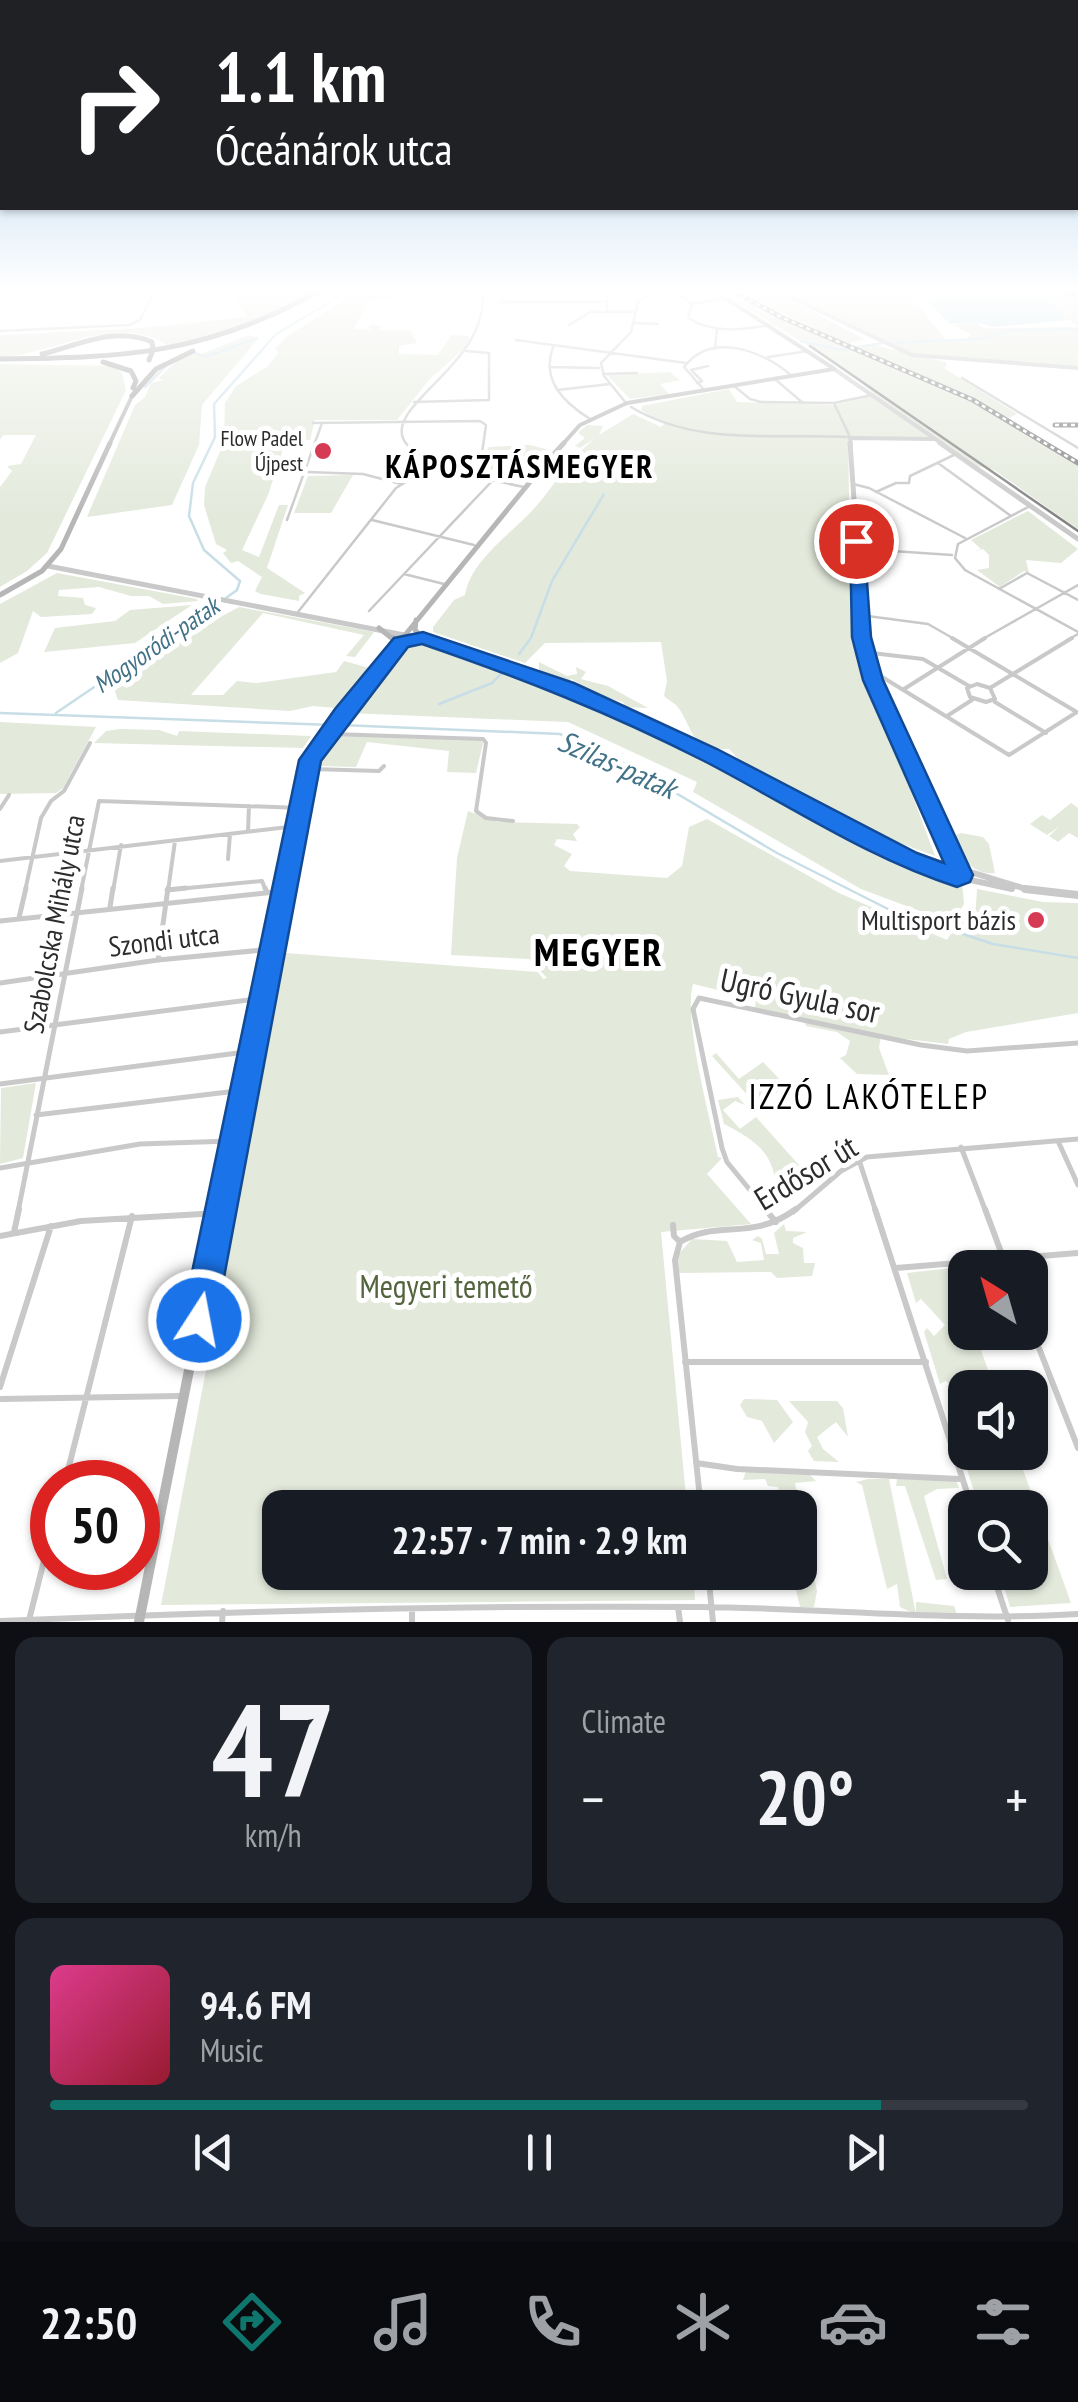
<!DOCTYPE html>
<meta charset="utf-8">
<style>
body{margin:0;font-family:"PT Sans Narrow",sans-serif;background:#20242c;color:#f1f3f6;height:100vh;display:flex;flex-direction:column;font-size:38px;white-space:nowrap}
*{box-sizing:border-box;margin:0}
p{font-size:32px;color:#9ea1a6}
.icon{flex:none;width:55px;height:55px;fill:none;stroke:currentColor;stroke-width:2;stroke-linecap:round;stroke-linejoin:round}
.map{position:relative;height:1622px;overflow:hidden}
.details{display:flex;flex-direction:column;gap:15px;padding:15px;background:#0d0f14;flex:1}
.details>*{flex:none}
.banner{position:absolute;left:0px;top:0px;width:1080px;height:210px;box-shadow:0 2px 8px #0004;background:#202124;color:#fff;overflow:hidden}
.needle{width:65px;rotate:323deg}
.buttons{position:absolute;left:948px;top:1250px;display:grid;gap:20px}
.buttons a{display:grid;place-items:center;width:100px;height:100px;border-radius:20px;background:#171b24;box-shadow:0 2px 8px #0004;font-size:50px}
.speed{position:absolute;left:30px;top:1460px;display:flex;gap:20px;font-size:50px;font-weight:700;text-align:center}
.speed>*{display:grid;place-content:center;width:130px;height:130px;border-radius:50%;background:#171b24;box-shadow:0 2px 8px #0004;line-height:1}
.speed .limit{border:15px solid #d22;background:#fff;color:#111}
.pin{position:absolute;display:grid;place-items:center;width:85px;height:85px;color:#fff;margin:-42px;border:5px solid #fff;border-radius:50%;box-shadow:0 2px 10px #0007}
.me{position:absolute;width:110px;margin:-55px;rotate:11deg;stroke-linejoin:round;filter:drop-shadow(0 0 8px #0008)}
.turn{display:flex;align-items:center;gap:35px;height:210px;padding:0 50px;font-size:45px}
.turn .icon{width:130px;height:130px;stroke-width:2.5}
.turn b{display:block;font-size:70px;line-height:85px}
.big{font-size:75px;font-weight:700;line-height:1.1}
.details .widget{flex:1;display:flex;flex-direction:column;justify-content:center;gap:15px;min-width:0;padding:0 35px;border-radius:20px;background:#20242c}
.details .dial{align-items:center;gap:0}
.dial b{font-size:130px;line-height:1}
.song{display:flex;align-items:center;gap:30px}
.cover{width:120px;height:120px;border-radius:15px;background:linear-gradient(135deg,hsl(330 70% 55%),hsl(350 70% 35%))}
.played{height:10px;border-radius:5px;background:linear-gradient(90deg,#0f766e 85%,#363941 85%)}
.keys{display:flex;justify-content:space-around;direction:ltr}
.heat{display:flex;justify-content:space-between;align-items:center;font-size:55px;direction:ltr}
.details .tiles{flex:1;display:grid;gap:15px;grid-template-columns:1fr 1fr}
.widget:last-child{grid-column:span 2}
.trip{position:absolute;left:262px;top:1490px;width:555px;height:100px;border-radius:20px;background:#171b24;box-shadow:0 2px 8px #0004;font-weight:700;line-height:100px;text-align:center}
.tabs{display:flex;height:160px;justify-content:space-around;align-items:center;background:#090b0e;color:#9ea1a6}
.tabs .icon{width:70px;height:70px}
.tabs .active{color:#0f766e}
.tabs b{font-size:45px;color:#f1f3f6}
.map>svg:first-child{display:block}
.green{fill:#e3e9db}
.water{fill:#c8dee7}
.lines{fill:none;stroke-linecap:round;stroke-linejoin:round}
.stream{stroke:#c8dee7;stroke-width:2.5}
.minor-far3{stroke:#c9c9c9;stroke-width:2.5}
.minor-far2{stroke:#c9c9c9;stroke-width:4}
.minor-far1{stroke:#c9c9c9;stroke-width:5}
.minor{stroke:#c9c9c9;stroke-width:6}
.tertiary-far3{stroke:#c9c9c9;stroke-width:4}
.tertiary-far2{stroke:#c9c9c9;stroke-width:5}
.tertiary-far1{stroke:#c9c9c9;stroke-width:6}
.tertiary{stroke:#c9c9c9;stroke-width:8}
.secondary-far4{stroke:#b6b6b6;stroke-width:4}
.secondary-far3{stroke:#b6b6b6;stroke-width:5}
.secondary-far2{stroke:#b6b6b6;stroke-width:6}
.secondary-far1{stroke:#b6b6b6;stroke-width:8}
.secondary{stroke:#b6b6b6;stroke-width:10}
.trunk{stroke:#9c9c9c;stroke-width:5}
.tram{stroke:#818181;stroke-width:2.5}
.rail-casing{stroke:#818181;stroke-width:5}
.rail{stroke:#fff;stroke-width:2.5;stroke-dasharray:4;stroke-linecap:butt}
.trunk-bridge{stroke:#9c9c9c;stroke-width:5}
.route{fill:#1a73e8;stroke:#114b97;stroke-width:2.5}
.poi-dot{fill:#d63b54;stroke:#fff;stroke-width:4}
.labels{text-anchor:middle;stroke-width:10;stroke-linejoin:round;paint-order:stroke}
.far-poi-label{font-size:22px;fill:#2c2c2c;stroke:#fff;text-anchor:end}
.far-water-label{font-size:25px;font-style:italic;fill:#427287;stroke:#fff}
.poi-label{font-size:28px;fill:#2c2c2c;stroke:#fff;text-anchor:end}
.street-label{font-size:28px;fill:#2c2c2c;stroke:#fff}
.water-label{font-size:30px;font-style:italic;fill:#427287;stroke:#fff}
.far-district-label{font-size:32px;font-weight:bold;letter-spacing:2.5px;fill:#000;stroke:#fff}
.near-street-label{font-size:32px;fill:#2c2c2c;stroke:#fff}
.near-park-label{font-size:32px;fill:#53643e;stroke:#fff}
.near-neighbourhood-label{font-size:35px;letter-spacing:2.5px;fill:#000;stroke:#fff}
.district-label{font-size:38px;font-weight:bold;letter-spacing:2.5px;fill:#000;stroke:#fff}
</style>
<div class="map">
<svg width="1078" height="1622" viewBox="0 0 1078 1622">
<rect width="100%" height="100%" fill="#fff"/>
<path class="green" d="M231 292H310L241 329 167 345C117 312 53 355 0 357V335L142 328 247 317Z
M357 292H418L368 302 354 329 373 330 368 328 371 324 382 326 379 330 411 331 417 343 399 346V354L438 355 451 335 469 336 468 345 429 380 397 420H315L310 440H286L268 495 242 550 259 557 279 505H288L267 568 305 593 299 596V601L261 594 255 591 262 577 238 561 231 563 223 553 227 550 216 544 204 505 205 487 224 442 225 403 236 386 268 366 278 353 275 348 289 335Z
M738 292H776L864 339 848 344Z
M782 292H908L945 339H966L971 335 954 325 975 322 984 328 1077 327 1042 292H1078V367L912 354Z
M746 301 972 400 1078 463V529L994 470 977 466 941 441 848 438 850 553 866 690 896 751 935 856 876 834 741 762 729 749C688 751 694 727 677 706 673 702 668 700 664 696L667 681 661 642 545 643 525 663 433 632V627L454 600 465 595C471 558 515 532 538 504 557 481 571 458 595 438L580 448 575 446 585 438 578 433 587 425 603 426 599 435 633 414 661 427 664 424 641 410 642 406 729 389 737 402 834 405 875 395 848 371 737 302Z
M249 335 258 339 202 405 199 445 172 505 87 517 135 405 145 397 151 383 163 380 159 378C171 367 182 352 201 354Z
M862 345H875L945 362 947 365 944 368 1017 414 1009 418 856 348Z
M0 364 112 366 122 373 126 390 47 553 27 571 0 587V487L12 471 7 466 21 464 36 435H3L0 440Z
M670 372 680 380 660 384 669 394 630 399 607 375Z
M530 445 549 450 522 482 472 472 489 447Z
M353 475 331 513H294L308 476Z
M1028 511 1078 549 1061 563 1026 560 1029 573 1024 571 1000 587 977 570 989 568V555L983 549 974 552 981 549 971 540Z
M57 573 197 599 198 601 163 604 149 596H131L99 587 59 590 58 596 83 598 85 605 96 608 92 614 41 617 33 611 18 653 0 663V604Z
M192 605 135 643 44 652 55 628 115 621 130 610Z
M239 607 374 632 355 657 346 656 364 635 263 613 191 695H223L237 681 257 683 336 672 344 661 369 668 336 708 313 706 290 711 118 700 114 689 123 682 207 624Z
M419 641C466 654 512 668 557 687 695 745 822 827 962 881L964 904 952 923 861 889 693 792 697 782 568 722 348 713 404 645Z
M539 662 567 676 577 674 576 667 586 672 581 679 608 686 648 708 625 707 623 702 594 694 572 679 566 681 539 671Z
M0 722 96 727 63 788 56 793 0 794Z
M120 729 159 730 177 736 179 731 311 736 303 748 94 743 106 731Z
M333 735 480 740 483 743 476 773 447 772 449 751 367 742 356 767 320 766 317 764Z
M1071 803 1078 808V838L1069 833 1058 842 1049 836 1060 826 1047 835 1030 824 1042 815 1050 820Z
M468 811 498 822 577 824 580 827 573 834 577 841 557 839 554 845 572 854 564 866 570 871 667 878 682 866 689 827 707 819 839 893 947 940 959 920 975 922 977 889 1043 902 1078 903V1013L966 1032 949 1039 948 1044 881 1036 879 1048 889 1075 857 1074 840 1058 846 1055 850 1041 837 1032 806 1026 804 1019 755 1008 756 999 693 984C683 1020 710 1117 718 1157L722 1158 707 1174 751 1224 661 1232 687 1507 280 1508V1572L693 1573 695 1600 161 1605 286 953 538 972 543 979 547 978 529 959 451 955 457 858Z
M961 833 983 837 989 844 995 873C973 876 960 856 952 837Z
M716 1053 739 1079 763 1062 787 1087 761 1101 765 1107 761 1110 712 1056Z
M36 1083 23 1158 0 1164 1 1088Z
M738 1097 745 1105 735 1101 723 1110 740 1129 756 1117 815 1183 809 1187 790 1166 775 1178C770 1149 749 1137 724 1124L718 1100Z
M784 1224 786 1231 807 1232 793 1238V1243L803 1248 804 1263H815L812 1276 777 1278 771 1272 679 1273 678 1255 692 1239 727 1241 737 1262 764 1260 761 1243 752 1240 758 1236 762 1239 766 1254H779L774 1233Z
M951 1268 965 1305V1332L975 1333 994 1387 965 1388V1393L959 1387 955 1391 946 1381 940 1384 924 1332 927 1328 934 1336 945 1325 921 1299 916 1303 907 1273Z
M744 1399 777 1400 793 1422 774 1443 762 1421 747 1417 740 1405Z
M789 1401H837L843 1408 848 1437 836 1422 817 1437 823 1449 839 1462 814 1461 808 1451 812 1446 805 1432 808 1422Z
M953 1407 960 1415 965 1411V1452L1017 1453 1071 1603 1010 1607 1000 1573 1030 1572V1508L979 1507 948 1409Z
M746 1471 809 1474 816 1481 795 1483 817 1591 814 1607H800L792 1573 800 1572V1508L782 1507 778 1487 768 1486 765 1479 743 1480Z
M868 1479H889L916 1614V1602L954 1606 958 1617 917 1615 900 1607 897 1584 887 1589 862 1485 856 1482Z
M897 1479 956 1480 959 1488 937 1489 924 1496 947 1579 936 1580 905 1486H896Z"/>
<path class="water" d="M918 292H1042L1069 320 993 327 976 322 950 324Z"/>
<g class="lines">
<path class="stream" d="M801 341 840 350 883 343
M891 343 979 339 1012 330 1078 329
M195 353 205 357 257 338
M145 387 165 367
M226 598 237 590 240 581 204 550 189 516 193 483 215 437 214 404 276 334 347 292
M519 654 531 638 552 581 604 494
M439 704 492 683 504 671
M0 713 333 725
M56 713 219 602
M341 725 560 734 632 767 777 853 888 909 993 944 1078 958"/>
<path class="minor-far3" d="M482 292C495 394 268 435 524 487
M500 292 504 302
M607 292V311
M677 292 692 304
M500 302H605
M692 304 688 318C713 334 742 330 770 325
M692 304 725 298
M634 323 658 324
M569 325 590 312H635
M0 331 129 325 140 320 154 292
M516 340 686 363
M553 347C541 380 563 402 590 419
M715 349 717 329
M768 357 808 351
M549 367 599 368
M603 374 637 373
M962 378 1078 448
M776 380 803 403
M697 383 702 381 691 370 708 366
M734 386 750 399 761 402 834 403 872 395
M557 390 610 384
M705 391 684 367C712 330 764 352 792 376
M414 402 489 400V353L466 351
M626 403 604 376 601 363 631 332 638 301 653 292
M631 407C698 447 775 433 850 437L834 403
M313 423 480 421 486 425 482 453 465 474
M938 463 1011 516
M307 472 363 474 401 484
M853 484 869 488 965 538
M876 492 896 483H909L910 476 956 454
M1030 506 958 544 955 558 965 570 1078 632
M287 520 322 423
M372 520 474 545
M892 551 952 555
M404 574 444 584
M858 579 877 572 860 564
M999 589 1027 573 1078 600
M369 611 493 480
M298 612 396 488 432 466
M860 615 928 624 956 640
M981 640 1078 585
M1067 640 1078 634"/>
<path class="minor-far2" d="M952 638 1075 711
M872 653 923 659 969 686
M874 672 1009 755 1077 712
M977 684 990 688 995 699 986 702 970 697 967 688Z
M990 688 1072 638
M904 689 985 638
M995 702 1046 733
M947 716 972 700
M332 734 483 739 486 743 476 811 486 818 513 821
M311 769 379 771 384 766
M0 809 9 795
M248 831 249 806
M228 859 230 834
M0 861 297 826
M167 890 262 881 266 891
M25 891 41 818 51 801 64 791 90 743
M81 891 99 801 301 808
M113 891 121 845
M168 891 175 841"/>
<path class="minor-far1" d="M265 888 267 892
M167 890 186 888
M110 907 113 888
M19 918 26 888
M0 921 284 891
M158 960 168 888
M0 983 158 960 273 949
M0 1032 263 998
M0 1084 253 1051
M36 1115 245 1090
M1058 1141 1078 1185
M961 1147 986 1212
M859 1160 876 1212
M0 1168 140 1144 231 1141
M18 1212 82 888
M768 1212 727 1162 722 1148 693 1009 699 998 921 1045 967 1051 1078 1043
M793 1212 841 1171 867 1157 1078 1139"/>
<path class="minor" d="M765 1209 776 1222
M875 1209 972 1508
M985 1209 1007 1268
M673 1225 674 1236 680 1242
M14 1232 19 1209
M0 1236 81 1221 219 1213
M680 1242C718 1219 751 1242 796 1209
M680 1242 675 1260 701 1508
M896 1268 1078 1253
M1030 1325 1078 1448
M685 1362H926
M0 1387 51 1226
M0 1399 180 1396
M696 1463 737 1469 960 1479
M65 1482 132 1216
M708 1572 713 1622
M992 1572 1008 1620
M678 1607 680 1622
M412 1611V1622
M29 1620 52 1529
M0 1621C233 1611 466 1605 699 1607 826 1608 952 1622 1078 1614
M222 1622 223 1611"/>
<path class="tertiary-far3" d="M779 292 912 355 1078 368
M834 369 944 445
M851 445 850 438 934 439"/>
<path class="tertiary-far2" d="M850 443 864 640
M940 443 1078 539
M48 566 430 640"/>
<path class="tertiary-far1" d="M422 638 504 663 597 700 886 846 1026 889
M864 638 881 702 965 880
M896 853 957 877 1012 889
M1025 889 1040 891"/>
<path class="tertiary" d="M1025 889 1078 895"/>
<path class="secondary-far4" d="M716 292 833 368
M109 445 132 396
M562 445 580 425 627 403 834 369"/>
<path class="secondary-far3" d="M552 456 564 443
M0 595 42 571 61 549 110 443
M379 628 394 640
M401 640 552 455
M410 640 423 638 415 630 416 620"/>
<path class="secondary-far2" d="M393 638 395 647
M402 642 423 638
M284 891 310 760 403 638"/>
<path class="secondary-far1" d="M220 1212 285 888"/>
<path class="secondary" d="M139 1622 221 1209"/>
<path class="trunk" d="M42 354C79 345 114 326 152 342L153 350
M0 359C123 358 207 354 317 292
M103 362 131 371 136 381 133 388
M132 396 156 369 193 351"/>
<path class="tram" d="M810 346 1078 531"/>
<defs>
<path id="rail" d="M735 292 781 317 973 400 1078 463
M1067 292 1078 297
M1055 425H1078"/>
</defs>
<use href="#rail" class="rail-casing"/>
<use href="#rail" class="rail"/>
<path class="trunk-bridge" d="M149 360 153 350"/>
</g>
<linearGradient id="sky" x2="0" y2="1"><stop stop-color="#9bc5e8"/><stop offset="0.56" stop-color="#fff"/><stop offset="1" stop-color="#fff" stop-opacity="0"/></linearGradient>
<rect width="1078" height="519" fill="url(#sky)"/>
<path class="route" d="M850 537 864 541 871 637 883 680 973 875 970 882 957 887C867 858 787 804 704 761 610 713 521 678 422 644L408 647 321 761 216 1320 211 1332 199 1337 187 1332 182 1320 299 760 335 709 394 638 423 632 574 683 717 749 917 853 944 863 863 680 852 637Z"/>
<g class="poi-dot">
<circle cx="323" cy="451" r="10"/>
<circle cx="1036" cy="920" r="10"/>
</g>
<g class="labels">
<g class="far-poi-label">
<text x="303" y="446">Flow Padel<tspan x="303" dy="25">Újpest</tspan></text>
</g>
<g class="far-water-label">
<text transform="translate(156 645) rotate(-35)" y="9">Mogyoródi-patak</text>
</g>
<g class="poi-label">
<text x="1016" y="930">Multisport bázis</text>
</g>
<g class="street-label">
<text transform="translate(54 924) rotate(-79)" y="10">Szabolcska Mihály utca</text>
<text transform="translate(164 940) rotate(-7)" y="10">Szondi utca</text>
</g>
<g class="water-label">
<text transform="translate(617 765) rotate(24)" y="10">Szilas-patak</text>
</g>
<g class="far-district-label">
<text x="520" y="478">KÁPOSZTÁSMEGYER</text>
</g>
<g class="near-street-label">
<text transform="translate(800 996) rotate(12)" y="11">Ugró Gyula sor</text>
<text transform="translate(806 1173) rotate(-31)" y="11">Erdősor út</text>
</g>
<g class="near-park-label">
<text x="446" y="1298">Megyeri temető</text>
</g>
<g class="near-neighbourhood-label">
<text x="869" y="1109">IZZÓ LAKÓTELEP</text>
</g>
<g class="district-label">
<text x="599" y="966">MEGYER</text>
</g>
</g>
</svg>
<div class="buttons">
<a><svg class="needle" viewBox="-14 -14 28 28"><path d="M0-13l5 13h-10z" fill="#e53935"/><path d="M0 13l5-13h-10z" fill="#9ea1a6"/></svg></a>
<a><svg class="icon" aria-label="sound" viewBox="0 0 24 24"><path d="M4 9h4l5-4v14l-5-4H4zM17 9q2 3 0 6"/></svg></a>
<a><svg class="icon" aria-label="search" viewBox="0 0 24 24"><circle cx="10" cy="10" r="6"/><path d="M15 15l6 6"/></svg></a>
</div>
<div class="speed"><div class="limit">50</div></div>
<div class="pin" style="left:856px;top:541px;background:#d93025"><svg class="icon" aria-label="arrive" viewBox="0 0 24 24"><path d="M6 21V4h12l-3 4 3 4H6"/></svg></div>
<svg class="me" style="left:199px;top:1320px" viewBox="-20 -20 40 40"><circle r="17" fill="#1a73e8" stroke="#fff" stroke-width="3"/><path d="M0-11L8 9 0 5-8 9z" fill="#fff"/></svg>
<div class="trip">22:57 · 7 min · 2.9 km</div>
<div class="banner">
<div class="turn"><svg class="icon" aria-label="right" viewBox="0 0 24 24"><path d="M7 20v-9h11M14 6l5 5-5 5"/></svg><div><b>1.1 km</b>Óceánárok utca</div></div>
</div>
</div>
<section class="details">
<div class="tiles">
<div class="widget dial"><b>47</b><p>km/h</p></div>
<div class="widget"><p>Climate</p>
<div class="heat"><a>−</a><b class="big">20°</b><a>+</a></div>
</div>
<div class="widget">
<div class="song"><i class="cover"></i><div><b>94.6 FM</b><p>Music</p></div></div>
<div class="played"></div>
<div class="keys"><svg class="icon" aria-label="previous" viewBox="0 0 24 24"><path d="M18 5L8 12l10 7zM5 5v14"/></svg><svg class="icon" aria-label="pause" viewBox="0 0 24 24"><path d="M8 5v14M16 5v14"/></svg><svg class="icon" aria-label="next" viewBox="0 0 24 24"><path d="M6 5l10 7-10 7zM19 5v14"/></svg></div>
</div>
</div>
</section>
<nav class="tabs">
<b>22:50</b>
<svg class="icon active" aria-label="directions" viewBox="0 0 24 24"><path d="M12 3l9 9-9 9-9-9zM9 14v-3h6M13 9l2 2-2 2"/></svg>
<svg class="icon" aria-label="music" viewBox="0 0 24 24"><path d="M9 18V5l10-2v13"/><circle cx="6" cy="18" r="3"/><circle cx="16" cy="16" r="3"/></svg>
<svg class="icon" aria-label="phone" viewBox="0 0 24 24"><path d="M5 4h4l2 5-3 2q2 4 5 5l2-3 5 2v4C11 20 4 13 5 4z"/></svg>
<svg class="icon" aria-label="climate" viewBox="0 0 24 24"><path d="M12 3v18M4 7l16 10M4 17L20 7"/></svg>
<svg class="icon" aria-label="car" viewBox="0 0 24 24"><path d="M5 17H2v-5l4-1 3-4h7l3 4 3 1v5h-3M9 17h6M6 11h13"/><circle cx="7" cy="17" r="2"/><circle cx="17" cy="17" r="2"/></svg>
<svg class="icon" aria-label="filters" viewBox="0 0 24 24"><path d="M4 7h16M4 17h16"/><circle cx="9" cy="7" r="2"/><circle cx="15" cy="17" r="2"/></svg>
</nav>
